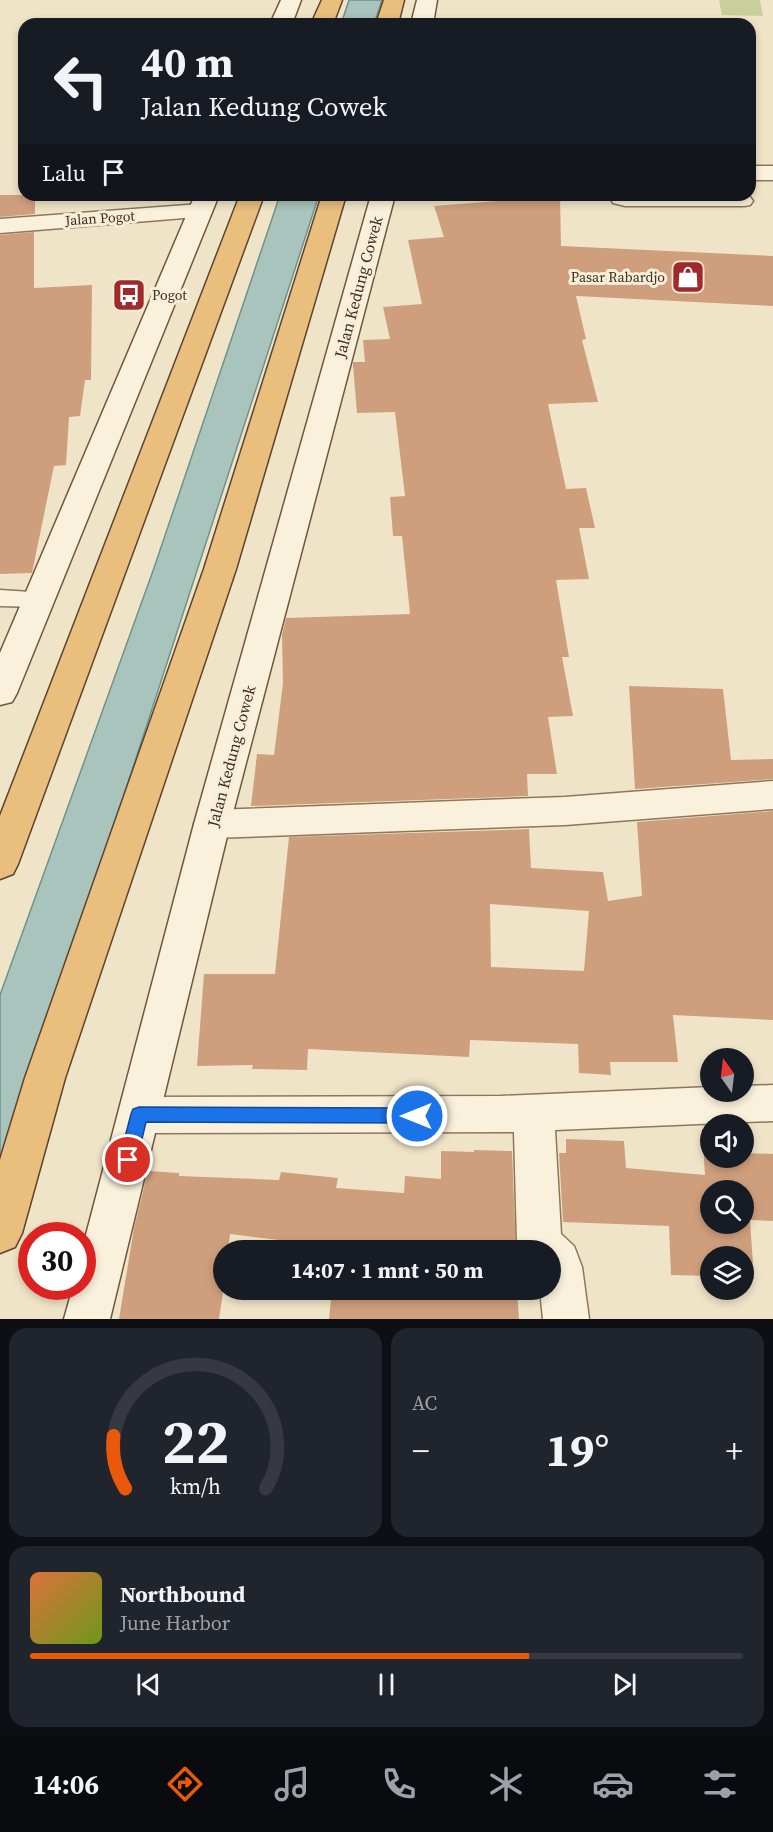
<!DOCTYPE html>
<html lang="id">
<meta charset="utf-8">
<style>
body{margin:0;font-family:"Source Serif 4",serif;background:#20242c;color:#f1f3f6;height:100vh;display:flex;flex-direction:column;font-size:22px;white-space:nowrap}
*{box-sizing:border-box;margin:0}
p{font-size:20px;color:#9ea1a6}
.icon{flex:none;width:33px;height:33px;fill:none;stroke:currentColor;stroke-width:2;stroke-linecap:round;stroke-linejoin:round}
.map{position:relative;height:1319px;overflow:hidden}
.drawer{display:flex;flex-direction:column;gap:9px;padding:9px;background:#0d0f14;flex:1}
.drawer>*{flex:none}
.guide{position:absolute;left:18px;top:18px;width:738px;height:183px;border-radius:18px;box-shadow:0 3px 9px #0003;background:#171b24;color:#f1f3f6;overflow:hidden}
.needle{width:39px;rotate:346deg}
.buttons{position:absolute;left:700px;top:1048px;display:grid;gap:12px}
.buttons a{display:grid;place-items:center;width:54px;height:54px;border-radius:50%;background:#171b24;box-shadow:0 3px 9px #0003;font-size:30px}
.speed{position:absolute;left:18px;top:1222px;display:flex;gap:12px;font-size:30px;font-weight:700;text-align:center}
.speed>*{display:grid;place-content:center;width:78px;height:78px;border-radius:50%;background:#171b24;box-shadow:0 3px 9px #0003;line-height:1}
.speed .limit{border:9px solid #d22;background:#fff;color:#111}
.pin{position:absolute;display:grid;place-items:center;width:51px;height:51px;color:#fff;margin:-26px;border:3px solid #fff;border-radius:50%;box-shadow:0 2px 6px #0007}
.me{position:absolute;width:66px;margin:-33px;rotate:270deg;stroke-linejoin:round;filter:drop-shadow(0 0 4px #0008)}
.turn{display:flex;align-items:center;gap:21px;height:126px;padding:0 24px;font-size:27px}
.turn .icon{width:78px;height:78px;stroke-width:2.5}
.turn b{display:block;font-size:42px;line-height:51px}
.then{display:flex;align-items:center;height:57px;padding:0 24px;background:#0003;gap:12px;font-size:22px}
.big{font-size:45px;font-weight:700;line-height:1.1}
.drawer .widget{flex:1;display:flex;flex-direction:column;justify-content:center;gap:9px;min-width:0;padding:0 21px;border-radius:18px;background:#20242c}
.drawer .dial{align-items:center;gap:0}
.dial svg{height:156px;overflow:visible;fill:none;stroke:#363941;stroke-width:7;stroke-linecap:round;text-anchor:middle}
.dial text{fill:#f1f3f6;stroke:none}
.song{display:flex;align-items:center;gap:18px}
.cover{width:72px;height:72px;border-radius:9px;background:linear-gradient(135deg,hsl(20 70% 55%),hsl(80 70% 35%))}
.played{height:6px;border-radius:3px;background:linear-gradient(90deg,#ea580c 70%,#363941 70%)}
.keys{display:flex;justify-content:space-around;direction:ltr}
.heat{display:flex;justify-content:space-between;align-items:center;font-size:33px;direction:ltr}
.drawer .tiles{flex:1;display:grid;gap:9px;grid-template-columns:1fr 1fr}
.widget:last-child{grid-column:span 2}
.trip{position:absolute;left:213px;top:1240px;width:348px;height:60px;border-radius:30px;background:#171b24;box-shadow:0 3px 9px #0003;font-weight:700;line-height:60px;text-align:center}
.menu{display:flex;height:96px;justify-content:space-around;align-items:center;background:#090b0e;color:#9ea1a6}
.menu .icon{width:42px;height:42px}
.menu .active{color:#ea580c}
.menu b{font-size:27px;color:#f1f3f6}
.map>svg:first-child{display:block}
.green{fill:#c9cf9b}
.water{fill:#a9c4bc;stroke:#6f938a;stroke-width:1.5}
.building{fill:#cf9f7d;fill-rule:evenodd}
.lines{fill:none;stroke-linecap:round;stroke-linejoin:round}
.service-casing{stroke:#8d765c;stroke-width:3}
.minor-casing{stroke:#8d765c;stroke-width:3}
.tertiary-casing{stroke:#8d765c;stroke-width:3}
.secondary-casing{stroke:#6f573f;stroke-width:3}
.trunk-casing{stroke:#5b4430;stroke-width:3}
.service{fill:#faf1dc;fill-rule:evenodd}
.minor{fill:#faf1dc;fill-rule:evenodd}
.tertiary{fill:#faf1dc;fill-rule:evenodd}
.secondary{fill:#faf1dc;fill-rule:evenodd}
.trunk{fill:#eabe7c;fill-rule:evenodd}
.route{fill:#1a73e8;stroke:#114b97;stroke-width:1.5}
.labels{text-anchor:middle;stroke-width:6;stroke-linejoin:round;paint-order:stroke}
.far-street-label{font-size:14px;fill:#3d2e20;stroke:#f7eed8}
.far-poi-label{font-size:14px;fill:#3d2e20;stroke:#f7eed8;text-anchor:end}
.street-label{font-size:16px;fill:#3d2e20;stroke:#f7eed8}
</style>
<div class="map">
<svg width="773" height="1319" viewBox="0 0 773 1319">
<rect width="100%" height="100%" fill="#f0e4c8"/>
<path class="green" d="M719 0H760L763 16 722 15Z"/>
<path class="water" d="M349 0H382L374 24H341Z
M280 195H319L0 1177V995L154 568Z"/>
<path class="building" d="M0 195H35V214L0 217Z
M560 196 561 246 773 256V306L576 296 586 339 582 340 598 402 548 404 566 489 586 488 595 528H579L589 579 556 580 569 657H562L573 716 548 717 557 774H527L528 796 251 806 257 754 274 755 283 683 282 635 286 618 410 614 402 536H393L390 497 405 496 395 412 357 413 353 365V362H365L363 340 390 339 383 307 422 304 408 240 444 237 434 206Z
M34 232V288L92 285 91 380H85L80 416 69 417 66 465 54 466 32 573 0 574V235Z
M629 686 723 689 731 760 773 759V779L635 789Z
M773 811V1020L673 1015 678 1062H610L611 1075 579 1073 578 1044 470 1040 469 1057 308 1049 307 1070 252 1069 253 1065 197 1066 204 974H275L289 837 529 829 531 868 603 872 608 901 642 896 637 822ZM490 904 589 911 584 971 491 967Z
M702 1129 711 1130V1158H744V1145L745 1153 773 1154V1221L750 1220 754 1279 744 1278V1257H711V1276L671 1275 669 1226 563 1222 559 1153H566V1139L624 1141 626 1168 705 1175ZM711 1191H744V1224H711Z
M474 1150 512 1151 516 1251H336V1247L230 1234 228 1251H224V1286L219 1319H119L134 1228 148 1171 179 1173V1176L279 1180 281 1172 338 1178 336 1188 404 1193 405 1176 441 1179V1151L474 1152Z
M332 1290H517L519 1319H329Z"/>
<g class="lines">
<defs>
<path id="service" d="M609 195 744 196 750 197 753 201 750 205 744 206H625L613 203Z
M0 590 47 593 51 599 47 605 39 607 0 606Z"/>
<path id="minor" d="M750 166H773V180H750Z
M773 781V809L565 825 212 838 199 834 194 824 199 814 212 810 565 797Z
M773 1085V1121L555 1130 561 1234 574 1246 582 1267 589 1319H543L540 1290H550V1251H521L517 1242 514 1132 139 1133 124 1128 118 1115 124 1102 139 1097 500 1096 711 1087V1092H744V1086Z"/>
<path id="tertiary" d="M200 204 209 206 212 211 209 216 0 233V219Z"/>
<path id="secondary" d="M281 0H301L292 24H270Z
M417 0H437L433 24H411Z
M195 195H219L17 693 12 702 0 705V653Z
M371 195H395L230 824 110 1319H64L73 1287H82V1250L194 824Z"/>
<path id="trunk" d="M322 0H342L333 24H311Z
M384 0H404L398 24H376Z
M240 195H264L18 864 13 874 0 879V816Z
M322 195H346L236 569 65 1078 22 1233 15 1247 0 1253V1160L25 1078 204 569Z"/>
</defs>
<use href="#service" class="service-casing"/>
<use href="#minor" class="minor-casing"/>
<use href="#tertiary" class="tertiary-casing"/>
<use href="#secondary" class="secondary-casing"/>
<use href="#trunk" class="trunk-casing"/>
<use href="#service" class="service"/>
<use href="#minor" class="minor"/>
<use href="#tertiary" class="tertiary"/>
<use href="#secondary" class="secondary"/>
<use href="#trunk" class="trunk"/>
</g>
<path class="route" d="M139 1107 417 1108 423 1110 425 1116 423 1121 417 1123 146 1122 137 1160 134 1166 128 1168 122 1166 119 1160 131 1114 133 1109Z"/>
<defs>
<symbol id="shop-square" viewBox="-11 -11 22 22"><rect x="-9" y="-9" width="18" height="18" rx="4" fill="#9e2a2b" stroke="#f7eed8"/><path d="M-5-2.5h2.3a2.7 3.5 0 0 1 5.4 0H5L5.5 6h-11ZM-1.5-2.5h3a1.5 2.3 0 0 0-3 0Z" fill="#fff"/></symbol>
<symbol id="bus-square" viewBox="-11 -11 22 22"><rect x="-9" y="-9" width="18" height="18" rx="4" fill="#9e2a2b" stroke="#f7eed8"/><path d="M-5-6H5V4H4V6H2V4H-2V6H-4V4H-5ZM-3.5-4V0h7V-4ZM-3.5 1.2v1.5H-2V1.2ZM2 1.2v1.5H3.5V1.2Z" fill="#fff"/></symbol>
</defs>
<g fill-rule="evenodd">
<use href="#shop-square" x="669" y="258" width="38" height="38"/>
<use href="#bus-square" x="110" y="276" width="38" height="38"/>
</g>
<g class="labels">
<g class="far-street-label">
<text transform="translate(100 218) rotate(-4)" y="5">Jalan Pogot</text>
</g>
<g class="far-poi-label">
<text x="665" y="282">Pasar Rabardjo</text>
<text x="152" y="300" text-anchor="start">Pogot</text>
</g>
<g class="street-label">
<text transform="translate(358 287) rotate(-75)" y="6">Jalan Kedung Cowek</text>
<text transform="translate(231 756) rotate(-75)" y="6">Jalan Kedung Cowek</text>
</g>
</g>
</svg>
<div class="buttons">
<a><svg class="needle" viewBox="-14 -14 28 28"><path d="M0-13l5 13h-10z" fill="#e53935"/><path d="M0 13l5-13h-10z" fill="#9ea1a6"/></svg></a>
<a><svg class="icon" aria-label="sound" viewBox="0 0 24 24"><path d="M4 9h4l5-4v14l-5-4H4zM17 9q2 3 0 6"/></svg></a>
<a><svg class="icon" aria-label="search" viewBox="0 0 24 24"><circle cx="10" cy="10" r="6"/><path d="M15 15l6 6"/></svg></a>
<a><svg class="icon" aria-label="layers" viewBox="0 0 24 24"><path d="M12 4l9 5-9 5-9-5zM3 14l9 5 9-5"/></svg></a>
</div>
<div class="speed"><div class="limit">30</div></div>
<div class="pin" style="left:128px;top:1160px;background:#d93025"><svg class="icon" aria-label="arrive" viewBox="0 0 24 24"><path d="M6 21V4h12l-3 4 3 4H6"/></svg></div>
<svg class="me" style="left:417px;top:1116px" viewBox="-20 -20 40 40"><circle r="17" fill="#1a73e8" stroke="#fff" stroke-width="3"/><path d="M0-11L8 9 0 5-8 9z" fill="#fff"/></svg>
<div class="trip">14:07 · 1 mnt · 50 m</div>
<div class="guide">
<div class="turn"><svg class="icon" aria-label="left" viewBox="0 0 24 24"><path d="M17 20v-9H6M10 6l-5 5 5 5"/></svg><div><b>40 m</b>Jalan Kedung Cowek</div></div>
<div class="then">Lalu<svg class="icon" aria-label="arrive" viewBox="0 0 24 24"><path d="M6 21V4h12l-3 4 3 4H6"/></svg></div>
</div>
</div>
<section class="drawer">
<div class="tiles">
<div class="widget dial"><svg viewBox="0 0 100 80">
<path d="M14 69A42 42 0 1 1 86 69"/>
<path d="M14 69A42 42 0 0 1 8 42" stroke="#ea580c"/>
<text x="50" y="56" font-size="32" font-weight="700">22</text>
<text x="50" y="72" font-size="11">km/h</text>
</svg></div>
<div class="widget"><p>AC</p>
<div class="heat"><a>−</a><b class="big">19°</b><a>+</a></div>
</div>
<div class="widget">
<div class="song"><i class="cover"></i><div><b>Northbound</b><p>June Harbor</p></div></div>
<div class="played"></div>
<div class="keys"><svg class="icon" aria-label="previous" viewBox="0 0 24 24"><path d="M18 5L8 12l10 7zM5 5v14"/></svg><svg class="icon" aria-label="pause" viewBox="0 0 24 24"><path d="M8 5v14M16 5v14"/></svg><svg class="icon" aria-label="next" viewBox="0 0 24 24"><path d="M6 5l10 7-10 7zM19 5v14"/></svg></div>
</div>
</div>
</section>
<nav class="menu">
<b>14:06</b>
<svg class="icon active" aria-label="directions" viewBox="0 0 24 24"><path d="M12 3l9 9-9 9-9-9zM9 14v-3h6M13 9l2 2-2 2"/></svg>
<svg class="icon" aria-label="music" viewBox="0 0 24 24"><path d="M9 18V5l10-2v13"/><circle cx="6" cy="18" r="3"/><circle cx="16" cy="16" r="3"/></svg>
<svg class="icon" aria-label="phone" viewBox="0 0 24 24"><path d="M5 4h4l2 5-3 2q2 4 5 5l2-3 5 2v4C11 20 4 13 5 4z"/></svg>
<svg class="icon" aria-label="climate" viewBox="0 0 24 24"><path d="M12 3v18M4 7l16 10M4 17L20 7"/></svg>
<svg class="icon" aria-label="car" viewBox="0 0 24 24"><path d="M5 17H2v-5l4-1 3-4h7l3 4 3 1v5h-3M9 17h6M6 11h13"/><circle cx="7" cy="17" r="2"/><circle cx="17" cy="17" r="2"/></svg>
<svg class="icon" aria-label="filters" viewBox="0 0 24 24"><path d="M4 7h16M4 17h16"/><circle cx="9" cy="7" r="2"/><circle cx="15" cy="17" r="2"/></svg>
</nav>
